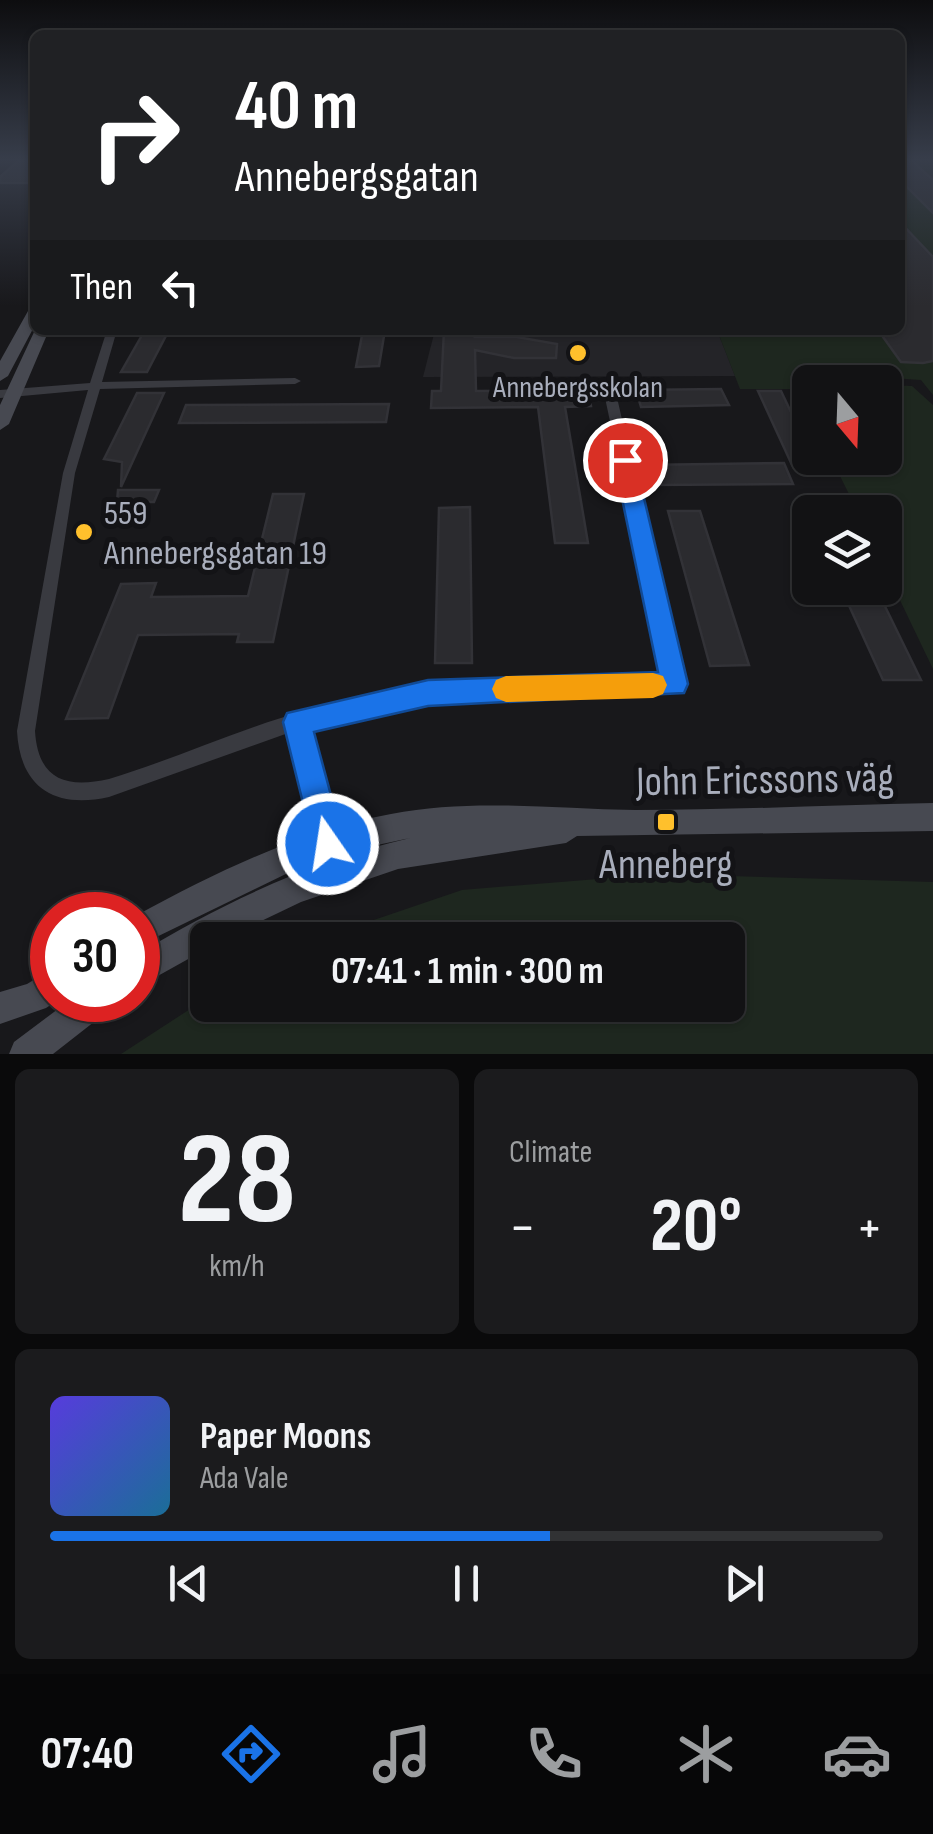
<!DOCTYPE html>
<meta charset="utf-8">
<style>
body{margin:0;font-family:"Sofia Sans Condensed",sans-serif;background:#1b1b1d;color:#f1f3f6;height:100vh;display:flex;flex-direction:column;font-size:38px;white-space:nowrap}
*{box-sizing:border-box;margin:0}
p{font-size:32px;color:#9c9ea0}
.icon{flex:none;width:55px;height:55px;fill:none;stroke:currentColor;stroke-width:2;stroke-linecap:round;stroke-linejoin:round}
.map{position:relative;height:1054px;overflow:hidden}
.side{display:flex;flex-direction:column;gap:15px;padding:15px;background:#0a0a0b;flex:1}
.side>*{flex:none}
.guide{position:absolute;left:30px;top:30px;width:875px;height:305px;border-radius:15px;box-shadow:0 2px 8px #0004,0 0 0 2px #313234;background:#202124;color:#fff;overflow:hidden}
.needle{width:65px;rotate:161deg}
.fabs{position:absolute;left:792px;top:365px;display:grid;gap:20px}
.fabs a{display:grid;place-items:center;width:110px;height:110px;border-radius:15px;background:#121214;box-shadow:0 2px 8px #0004,0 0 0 2px #313234;font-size:50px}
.speed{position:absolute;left:30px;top:892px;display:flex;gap:20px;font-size:50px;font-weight:700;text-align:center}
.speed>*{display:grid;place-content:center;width:130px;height:130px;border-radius:50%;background:#121214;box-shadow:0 2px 8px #0004,0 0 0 2px #313234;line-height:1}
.speed .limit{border:15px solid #d22;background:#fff;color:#111}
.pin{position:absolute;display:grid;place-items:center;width:85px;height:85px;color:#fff;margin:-42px;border:5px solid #fff;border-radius:50%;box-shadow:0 2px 10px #0007}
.me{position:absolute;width:110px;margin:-55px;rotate:347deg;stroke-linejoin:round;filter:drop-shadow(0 0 8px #0008)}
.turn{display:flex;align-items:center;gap:35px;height:210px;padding:0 40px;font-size:45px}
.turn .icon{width:130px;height:130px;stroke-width:2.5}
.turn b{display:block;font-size:70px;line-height:85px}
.then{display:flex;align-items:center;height:95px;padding:0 40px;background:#0003;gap:20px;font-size:38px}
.big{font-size:75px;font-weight:700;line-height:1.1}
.side .widget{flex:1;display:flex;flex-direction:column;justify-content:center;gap:15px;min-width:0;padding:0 35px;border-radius:15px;background:#1b1b1d}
.side .dial{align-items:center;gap:0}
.dial b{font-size:130px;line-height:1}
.song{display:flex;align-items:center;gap:30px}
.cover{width:120px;height:120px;border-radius:15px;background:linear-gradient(135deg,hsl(250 70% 55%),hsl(200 70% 35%))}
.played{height:10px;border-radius:5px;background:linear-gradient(90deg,#1a73e8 60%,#313234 60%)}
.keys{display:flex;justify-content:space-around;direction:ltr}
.heat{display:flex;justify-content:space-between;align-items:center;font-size:55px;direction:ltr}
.side .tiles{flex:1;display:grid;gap:15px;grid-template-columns:1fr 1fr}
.widget:last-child{grid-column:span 2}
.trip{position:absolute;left:190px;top:922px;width:555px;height:100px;border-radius:15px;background:#121214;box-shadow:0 2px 8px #0004,0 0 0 2px #313234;font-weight:700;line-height:100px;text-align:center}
.tabs{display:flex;height:160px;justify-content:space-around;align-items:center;background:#070708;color:#9c9ea0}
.tabs .icon{width:70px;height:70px}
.tabs .active{color:#1a73e8}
.tabs b{font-size:45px;color:#f1f3f6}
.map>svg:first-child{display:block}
.built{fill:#242428}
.green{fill:#1e271f}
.building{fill:#2b2b2f;stroke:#323237;stroke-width:2.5}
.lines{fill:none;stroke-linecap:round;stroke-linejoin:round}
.street{fill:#393a40;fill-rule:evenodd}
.secondary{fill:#474951;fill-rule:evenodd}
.route{fill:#1a73e8;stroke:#114b97;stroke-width:2.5}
.slow{fill:#f59e0b}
.poi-dot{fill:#ffc02c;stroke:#131316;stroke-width:4}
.labels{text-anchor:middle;stroke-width:10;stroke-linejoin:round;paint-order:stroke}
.far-poi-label{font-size:30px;fill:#a9aebc;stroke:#131316}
.poi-label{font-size:35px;fill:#a9aebc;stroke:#131316;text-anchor:start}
.near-street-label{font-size:42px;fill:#a9aebc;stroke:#131316}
.near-poi-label{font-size:42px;fill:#a9aebc;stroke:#131316}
</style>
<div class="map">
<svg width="933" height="1054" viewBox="0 0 933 1054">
<rect width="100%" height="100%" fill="#18181b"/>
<path class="built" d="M435 330H717L735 376 423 377Z"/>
<path class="green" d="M900 158H933V395L921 380 876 377 873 382H810V413L798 389H740L717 330H900Z
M885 385 912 386 933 405V669L885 569V512H858L831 458H885Z
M660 874 933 882V1054H121L207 998 208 1005H728V940H315L462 890Z"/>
<path class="building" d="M22 158H35V183H0V177Z
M900 158H909L933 180V213L900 180Z
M900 222 933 257V361L923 363 901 362 878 330H900Z
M145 330H169L147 372H121Z
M363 330H385L379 366 356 367Z
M444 330H478L475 337H517L557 344 556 358H514L475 350 476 391 588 390 591 406 565 407 588 543H555L538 407 431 408 432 391H441Z
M721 389 729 405 641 407 636 390Z
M758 391H781L816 465H792Z
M137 393H164L121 487 122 462 104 459Z
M389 404 386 422 179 423 186 405Z
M784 463 793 484 649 485 643 465Z
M118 490H159L154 502H117Z
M273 494H304L273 642H237L239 634 138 635 108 718 66 719 121 584 156 583 151 597 248 596Z
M470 507 472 663H435L439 508Z
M668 511H700L749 665 710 666Z
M841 588H876L921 680H883Z"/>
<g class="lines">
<path class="street" d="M107 330H117L102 382 295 378 301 381 295 384 100 389 75 473 35 731C38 779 65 789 109 779 175 759 238 729 305 711 422 679 544 678 664 677L604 393 610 389 616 393 682 684 680 689 674 692C550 693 427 695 307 727L338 844 335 851 328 854 321 851 318 844 291 732 109 797C55 809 20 788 17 731L63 473 88 390 0 398V390L90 383Z"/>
<path class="secondary" d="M35 307V325L8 376 0 381V361L28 311Z
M35 330H49L9 424 0 430V405Z
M933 803V831L577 836 566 843 398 869 301 902 222 940H208V948L138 987V954C222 903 314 860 410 838L354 850 290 872 138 946 137 915C217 872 302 830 391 814 472 798 554 809 635 810 734 810 834 805 933 803Z
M52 969V1000H58L46 1008 0 1024V992L27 984Z
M70 1000H113L108 1011 53 1054H9L14 1042Z"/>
</g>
<linearGradient id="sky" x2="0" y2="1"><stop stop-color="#0d0d0f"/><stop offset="0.52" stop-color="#373d4a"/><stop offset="1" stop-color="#373d4a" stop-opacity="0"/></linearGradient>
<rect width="933" height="306" fill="url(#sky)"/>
<path class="route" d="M625 453 635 460 688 684 684 693 428 706 314 732 344 844 339 856 328 860 316 856 283 722 287 713 428 680 658 672 614 460Z"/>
<path class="slow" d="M653 673 663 676 667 685 663 694 653 698 506 702 496 698 492 689 496 680 506 676Z"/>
<g class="poi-dot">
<circle cx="578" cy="353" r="10"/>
<circle cx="84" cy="532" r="10"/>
<rect x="656" y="812" width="20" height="20" rx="5"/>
</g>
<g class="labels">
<g class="far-poi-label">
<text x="578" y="397">Annebergsskolan</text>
</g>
<g class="poi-label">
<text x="104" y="524">559<tspan x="104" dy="40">Annebergsgatan 19</tspan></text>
</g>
<g class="near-street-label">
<text transform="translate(765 778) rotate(-1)" y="15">John Ericssons väg</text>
</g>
<g class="near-poi-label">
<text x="666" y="878">Anneberg</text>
</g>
</g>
</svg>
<div class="fabs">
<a><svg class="needle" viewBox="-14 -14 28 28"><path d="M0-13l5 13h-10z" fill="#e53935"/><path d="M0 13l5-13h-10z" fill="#9c9ea0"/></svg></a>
<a><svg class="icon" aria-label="layers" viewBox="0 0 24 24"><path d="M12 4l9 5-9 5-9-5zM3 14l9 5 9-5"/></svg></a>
</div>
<div class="speed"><div class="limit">30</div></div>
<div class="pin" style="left:625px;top:460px;background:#d93025"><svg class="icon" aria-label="arrive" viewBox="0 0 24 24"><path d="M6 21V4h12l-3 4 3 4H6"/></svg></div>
<svg class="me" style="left:328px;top:844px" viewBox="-20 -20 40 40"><circle r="17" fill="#1a73e8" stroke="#fff" stroke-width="3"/><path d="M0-11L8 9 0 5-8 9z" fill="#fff"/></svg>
<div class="trip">07:41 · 1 min · 300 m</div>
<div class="guide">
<div class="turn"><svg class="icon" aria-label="right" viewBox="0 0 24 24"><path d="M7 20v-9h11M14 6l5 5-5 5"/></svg><div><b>40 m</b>Annebergsgatan</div></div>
<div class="then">Then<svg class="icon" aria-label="left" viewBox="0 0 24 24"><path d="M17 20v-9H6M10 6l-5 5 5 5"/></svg></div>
</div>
</div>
<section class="side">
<div class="tiles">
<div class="widget dial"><b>28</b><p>km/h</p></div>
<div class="widget"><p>Climate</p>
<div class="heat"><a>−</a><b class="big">20°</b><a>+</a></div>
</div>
<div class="widget">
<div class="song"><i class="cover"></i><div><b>Paper Moons</b><p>Ada Vale</p></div></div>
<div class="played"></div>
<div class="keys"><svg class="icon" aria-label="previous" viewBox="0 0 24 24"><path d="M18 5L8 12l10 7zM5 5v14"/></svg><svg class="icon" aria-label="pause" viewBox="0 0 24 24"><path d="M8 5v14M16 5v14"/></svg><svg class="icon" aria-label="next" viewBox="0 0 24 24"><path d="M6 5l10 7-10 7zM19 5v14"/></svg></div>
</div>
</div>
</section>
<nav class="tabs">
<b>07:40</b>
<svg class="icon active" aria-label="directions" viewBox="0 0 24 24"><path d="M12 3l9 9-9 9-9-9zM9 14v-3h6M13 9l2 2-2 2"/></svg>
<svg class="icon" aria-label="music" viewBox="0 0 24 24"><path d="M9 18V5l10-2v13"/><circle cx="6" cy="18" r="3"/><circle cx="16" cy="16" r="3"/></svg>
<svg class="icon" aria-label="phone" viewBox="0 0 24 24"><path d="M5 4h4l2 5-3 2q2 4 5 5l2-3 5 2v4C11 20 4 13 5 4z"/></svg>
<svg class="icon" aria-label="climate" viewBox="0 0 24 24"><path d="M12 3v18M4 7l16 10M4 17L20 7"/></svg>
<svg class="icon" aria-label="car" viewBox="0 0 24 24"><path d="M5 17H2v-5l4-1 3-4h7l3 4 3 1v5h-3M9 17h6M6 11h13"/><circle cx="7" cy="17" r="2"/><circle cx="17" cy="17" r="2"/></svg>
</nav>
